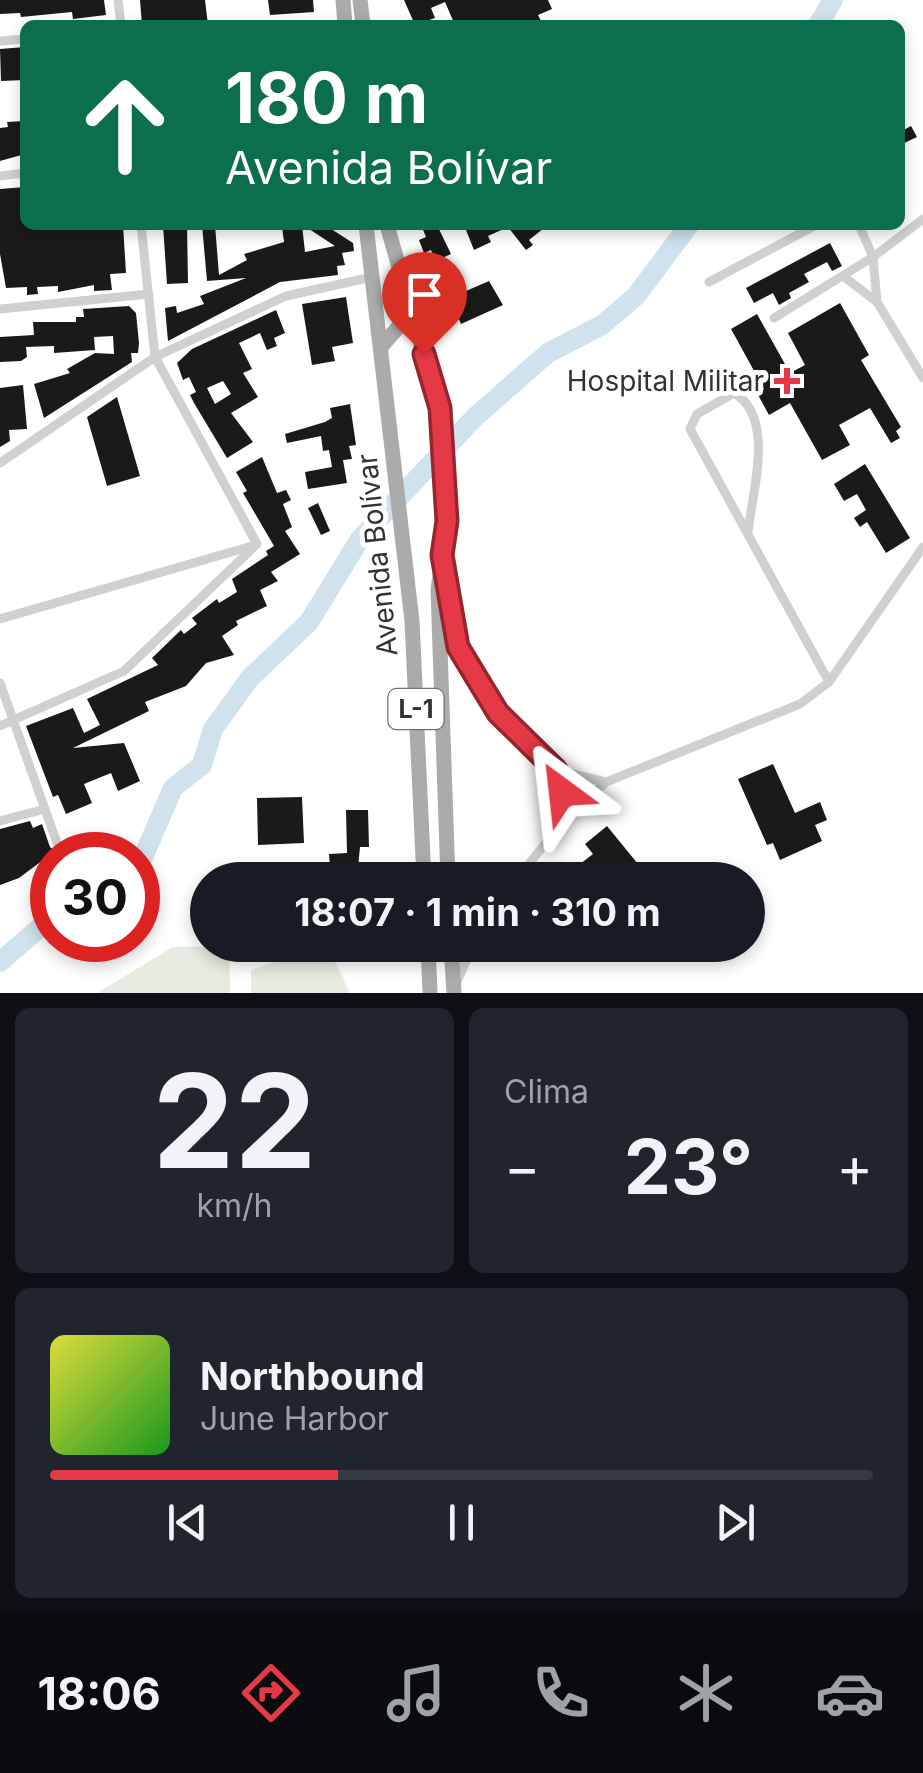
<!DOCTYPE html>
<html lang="es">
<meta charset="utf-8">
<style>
body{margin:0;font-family:Inter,sans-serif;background:#20242c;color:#f1f3f6;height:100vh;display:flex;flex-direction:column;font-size:38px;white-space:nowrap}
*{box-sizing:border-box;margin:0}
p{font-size:32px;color:#9ea1a6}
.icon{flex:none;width:55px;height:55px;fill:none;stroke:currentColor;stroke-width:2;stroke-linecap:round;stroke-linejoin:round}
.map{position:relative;height:993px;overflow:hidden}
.panel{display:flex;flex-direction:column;gap:15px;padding:15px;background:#0d0f14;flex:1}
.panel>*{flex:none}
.guide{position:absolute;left:20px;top:20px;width:885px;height:210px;border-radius:15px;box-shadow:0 5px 15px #0003;background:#0b6e4f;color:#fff;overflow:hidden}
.speed{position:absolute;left:30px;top:832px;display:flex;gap:20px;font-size:50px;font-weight:700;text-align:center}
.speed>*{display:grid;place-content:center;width:130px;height:130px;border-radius:50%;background:#171b24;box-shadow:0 5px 15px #0003;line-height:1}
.speed .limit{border:15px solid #d22;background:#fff;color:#111}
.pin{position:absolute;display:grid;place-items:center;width:85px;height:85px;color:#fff;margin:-102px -42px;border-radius:50% 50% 50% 0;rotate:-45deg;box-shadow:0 0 10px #0007}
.pin .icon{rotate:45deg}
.me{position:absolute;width:110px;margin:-55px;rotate:330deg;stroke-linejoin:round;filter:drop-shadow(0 0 8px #0008)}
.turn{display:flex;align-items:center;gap:35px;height:210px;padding:0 40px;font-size:45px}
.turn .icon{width:130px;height:130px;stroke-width:2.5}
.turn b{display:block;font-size:70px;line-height:85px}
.big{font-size:75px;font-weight:700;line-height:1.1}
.panel .card{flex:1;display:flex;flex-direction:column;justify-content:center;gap:15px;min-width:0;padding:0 35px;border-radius:15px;background:#20242c}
.panel .dial{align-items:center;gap:0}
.dial b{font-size:130px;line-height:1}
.song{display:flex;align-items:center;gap:30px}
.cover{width:120px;height:120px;border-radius:15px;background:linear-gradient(135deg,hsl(60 70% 55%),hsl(120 70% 35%))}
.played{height:10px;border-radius:5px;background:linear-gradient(90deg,#e63946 35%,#363941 35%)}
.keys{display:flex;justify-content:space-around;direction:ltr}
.heat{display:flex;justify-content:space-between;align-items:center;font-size:55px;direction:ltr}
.panel .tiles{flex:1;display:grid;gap:15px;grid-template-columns:1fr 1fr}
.card:last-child{grid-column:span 2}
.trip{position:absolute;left:190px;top:862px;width:575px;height:100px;border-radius:50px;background:#171b24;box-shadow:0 5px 15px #0003;font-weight:700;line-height:100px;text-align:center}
.dock{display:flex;height:160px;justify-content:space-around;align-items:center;background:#090b0e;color:#9ea1a6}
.dock .icon{width:70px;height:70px}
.dock .selected{color:#e63946}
.dock b{font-size:45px;color:#f1f3f6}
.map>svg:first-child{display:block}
.green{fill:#e6ecdf}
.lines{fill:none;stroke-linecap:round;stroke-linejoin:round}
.river{stroke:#cfe2ee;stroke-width:20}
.building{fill:#1a1a1a;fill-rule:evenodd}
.street{stroke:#d0d0d0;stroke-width:9}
.primary{stroke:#ababab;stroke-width:15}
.route-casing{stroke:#96252e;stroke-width:25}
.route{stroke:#e63946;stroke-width:18}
.poi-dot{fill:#e63946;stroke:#fff;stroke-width:4}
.labels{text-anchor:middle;stroke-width:10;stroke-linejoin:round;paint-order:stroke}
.shield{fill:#fff;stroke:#707070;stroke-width:2.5}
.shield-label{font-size:25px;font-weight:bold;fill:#333}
.poi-label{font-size:28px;fill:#333;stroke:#fff;text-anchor:end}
.street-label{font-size:28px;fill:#333;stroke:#fff}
</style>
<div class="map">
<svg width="923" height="993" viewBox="0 0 923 993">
<rect width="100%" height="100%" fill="#fff"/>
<path class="green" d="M229 946 230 993H97L173 947Z
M299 953 333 957 350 993H251V970Z"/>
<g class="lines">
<path class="river" d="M818 25 833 0
M138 869 173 788 202 765 213 729 250 678 309 622 360 539 475 417 548 353 602 325 636 296 689 225
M0 962 52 917"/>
</g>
<path class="building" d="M0 0H104L106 15 73 19 72 12 21 17 20 13 0 14Z
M140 0H205L208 25H142Z
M268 0H313L314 12 270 15Z
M404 0H548L552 9 538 15 543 25H455L445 2 431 8 435 18 415 25Z
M25 47V80L1 81 0 49Z
M24 121 25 154 0 161V128L8 127 7 122Z
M911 126 917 137 900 145V132Z
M25 187V225H123L126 273 110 274 112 290 94 291V285L58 292V286L37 287 38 294 27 295V287L6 288 0 254V189Z
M163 225H187L188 283 167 284Z
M202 225H215L219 275 247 260 244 254 284 242 282 227 302 225 305 252 335 246 303 225H325L353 243 354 251 342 253 345 265 337 266 338 275 280 282 168 341 165 308 176 306 177 313 204 304 200 296 246 278 207 281Z
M421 225H437L451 254 435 261 431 250 424 253 419 240 426 237Z
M464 225H548L529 240 533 245 526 250 508 227 488 236 491 242 474 250Z
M830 243 842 266 832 271 827 262 804 274 809 282 789 293 791 298 779 305 773 293 754 303 746 288Z
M489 281 503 305 461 324 450 298Z
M346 297 353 343 332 347 335 361 312 365 302 304Z
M840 303 869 355 861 360 901 427 896 431 900 438 891 443 870 408 839 425 850 445 822 460 790 403 769 415 757 393 764 389 731 329 757 314 790 373 805 365 788 333Z
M129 306 136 313 139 343 138 353H131L132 362 44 418 34 384 70 373 67 369 95 353 114 354 113 336 94 337 95 350 54 353V346L26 347 27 357 21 361 0 362V337L34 335 33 322H76V317H84L83 309Z
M276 310 285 333 274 338 277 346 267 350 260 333 239 343 252 369 243 373 258 397 231 413 253 442 227 458 194 403 190 395 196 392 189 377 183 380 177 363 192 349ZM223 381 231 394 215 404 207 388Z
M23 385 27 429 9 430 10 441 0 447V388Z
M117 397 140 476 107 486 87 417Z
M350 404 356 445 349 446 352 459 343 460 347 483 308 489 305 472 332 467 329 450 323 451 321 436 287 443 285 434 325 422 332 418 330 408Z
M262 457 277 493 286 490 291 500 283 504 292 527 285 531 300 554 271 572 278 581 260 590 267 606 236 621 238 625 222 636 234 655 206 663 186 686 145 702 149 711 73 748 124 743 140 781 118 791 111 773 84 784 92 803 66 814 58 795 53 797 26 726 73 708 84 733 100 725 87 699 158 665 152 658 181 630 184 634 197 624 192 618 217 599 219 603 237 592 232 579 268 555 266 551 274 546 243 493 247 491 236 472Z
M865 464 910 538 886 553 867 522 860 527 854 518 866 510 857 494 844 501 834 484Z
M318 503 330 531 321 535 308 508Z
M773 764 795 813 820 802 827 820 815 825 822 841 780 860 773 843 767 845 738 779Z
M302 797 304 843 258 845 257 798Z
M346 810H368L369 847H360L357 878 331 880 329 854 347 853Z
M30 821 33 828 42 824 50 847 59 855H52V873L43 860 19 878 0 885V829Z
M607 826 651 880H578L571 871 593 854 585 844Z"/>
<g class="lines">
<path class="street" d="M118 0 121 25
M0 41 25 39
M0 176 25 173
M141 225 155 357 257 544
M859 225 873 257 877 302
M843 276 877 302 923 378
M709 282 816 225
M0 309 149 294
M774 318 873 257 923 219
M0 463 155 357 286 296 372 277
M748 532C752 493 776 417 734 393L697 414 690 429 829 682
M445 566 458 647 498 713 556 770 606 782
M0 619 252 546
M0 683 57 843
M0 726 124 671 257 544
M556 770 569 814
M0 821 45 809
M516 880 569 814 606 782 800 704 829 682 923 547
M457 982 473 945"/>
<path class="primary" d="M343 0 345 25
M360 0 363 25
M366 225 412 621 424 880
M387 225 439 408 447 521 438 590 448 880
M380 348 401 324 414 321
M428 945 430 993
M451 945 454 993"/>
</g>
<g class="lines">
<defs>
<path id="route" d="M424 354 440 408 447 521 442 555 458 647 498 713 556 770 562 792"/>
</defs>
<use href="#route" class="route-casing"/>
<use href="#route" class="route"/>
</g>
<path class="poi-dot" d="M782 366h10v10h10v10h-10v10h-10v-10h-10v-10h10z"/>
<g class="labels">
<rect class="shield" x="388.5" y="689" width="55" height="40" rx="8"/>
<g class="shield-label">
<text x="416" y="718">L-1</text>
</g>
<g class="poi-label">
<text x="764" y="391">Hospital Militar</text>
</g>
<g class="street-label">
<text transform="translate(377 555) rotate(-96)" y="10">Avenida Bolívar</text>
</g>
</g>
</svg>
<div class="speed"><div class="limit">30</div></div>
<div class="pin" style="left:424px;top:354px;background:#d93025"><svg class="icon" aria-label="arrive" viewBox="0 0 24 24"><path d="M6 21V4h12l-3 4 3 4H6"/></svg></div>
<svg class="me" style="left:562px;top:792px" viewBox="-20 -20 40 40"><path d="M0-17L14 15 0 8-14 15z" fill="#e63946" stroke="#fff" stroke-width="4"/></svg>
<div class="trip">18:07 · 1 min · 310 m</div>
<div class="guide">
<div class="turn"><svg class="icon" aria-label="ahead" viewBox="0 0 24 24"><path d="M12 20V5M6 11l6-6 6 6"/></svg><div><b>180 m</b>Avenida Bolívar</div></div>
</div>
</div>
<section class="panel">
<div class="tiles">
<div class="card dial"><b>22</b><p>km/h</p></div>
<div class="card"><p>Clima</p>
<div class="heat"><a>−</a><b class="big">23°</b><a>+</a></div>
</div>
<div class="card">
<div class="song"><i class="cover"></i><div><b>Northbound</b><p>June Harbor</p></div></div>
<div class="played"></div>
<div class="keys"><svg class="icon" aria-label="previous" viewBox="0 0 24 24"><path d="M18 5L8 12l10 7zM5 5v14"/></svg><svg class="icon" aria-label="pause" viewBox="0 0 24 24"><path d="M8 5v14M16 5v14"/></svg><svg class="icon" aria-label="next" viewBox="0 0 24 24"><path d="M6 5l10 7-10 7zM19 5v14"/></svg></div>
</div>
</div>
</section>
<nav class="dock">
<b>18:06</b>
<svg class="icon selected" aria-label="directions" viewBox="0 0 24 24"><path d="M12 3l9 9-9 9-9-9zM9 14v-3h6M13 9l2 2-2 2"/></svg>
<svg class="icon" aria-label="music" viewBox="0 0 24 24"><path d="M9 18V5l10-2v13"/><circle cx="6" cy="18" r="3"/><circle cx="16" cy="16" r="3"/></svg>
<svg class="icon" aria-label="phone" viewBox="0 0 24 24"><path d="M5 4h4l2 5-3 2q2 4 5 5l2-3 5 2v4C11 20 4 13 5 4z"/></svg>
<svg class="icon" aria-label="climate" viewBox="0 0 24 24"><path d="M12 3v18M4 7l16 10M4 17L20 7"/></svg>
<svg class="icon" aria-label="car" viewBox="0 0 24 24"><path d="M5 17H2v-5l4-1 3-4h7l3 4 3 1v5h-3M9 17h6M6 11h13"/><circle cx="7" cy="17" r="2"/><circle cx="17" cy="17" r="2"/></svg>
</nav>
